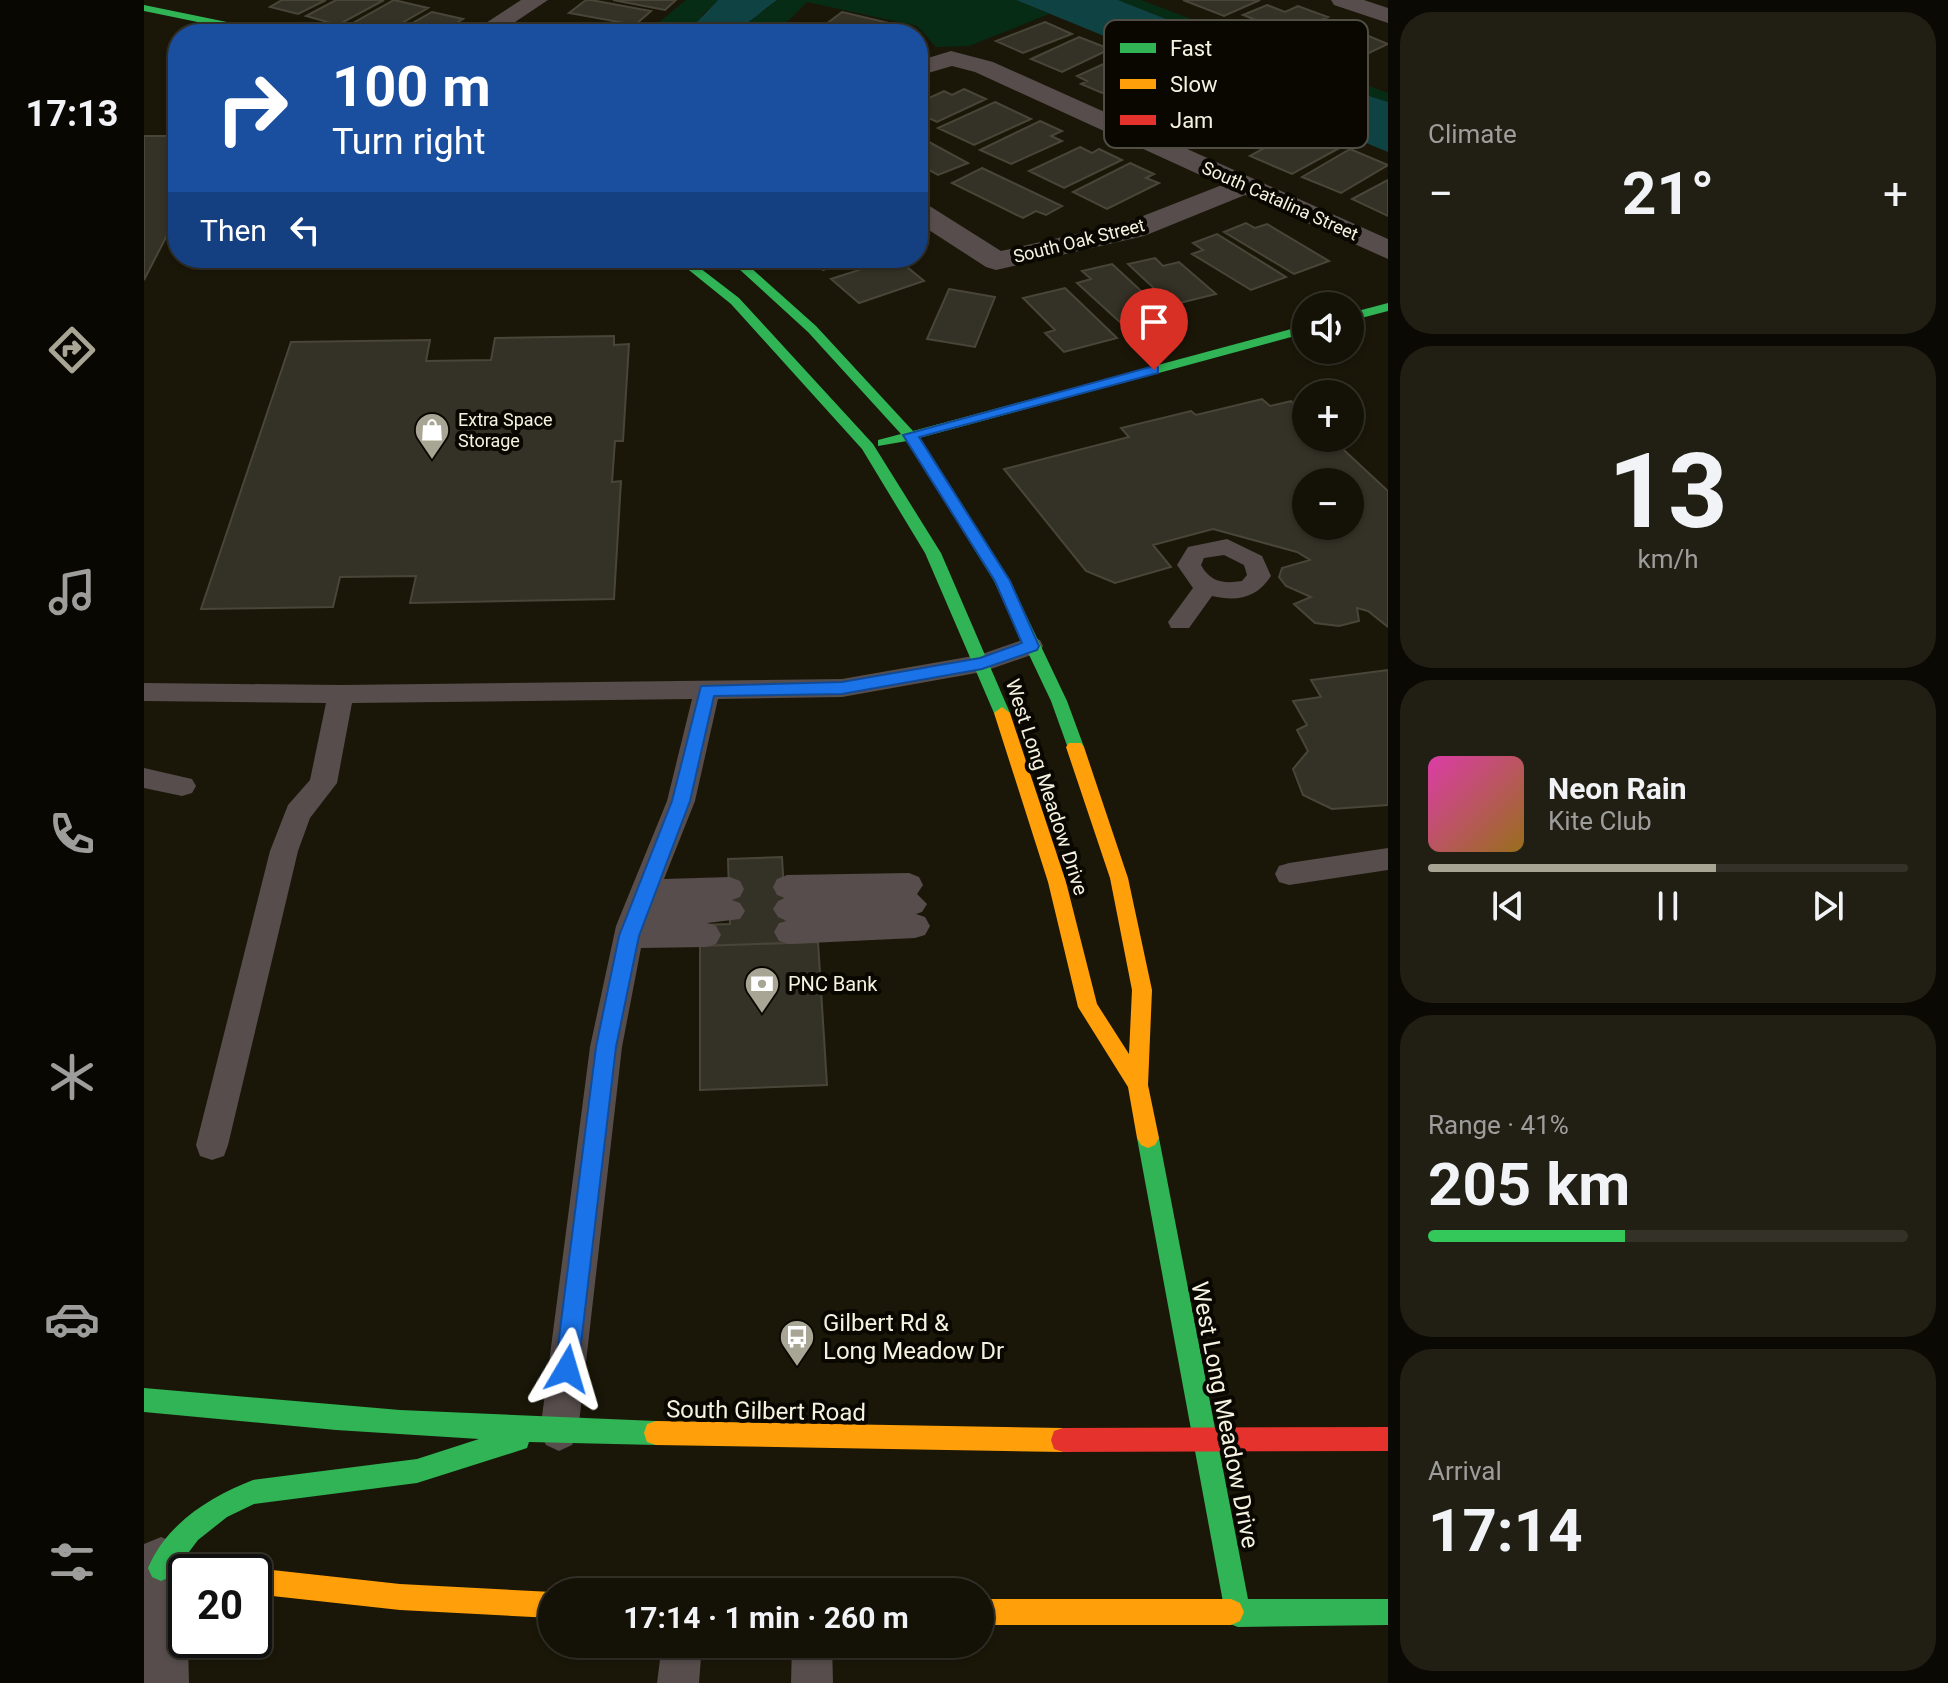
<!DOCTYPE html>
<meta charset="utf-8">
<style>
body{margin:0;font-family:Roboto,sans-serif;background:#211f14;color:#f1f3f6;height:100vh;display:flex;flex-direction:column;font-size:30px;white-space:nowrap}
*{box-sizing:border-box;margin:0}
p{font-size:26px;color:#9d9d9b}
.icon{flex:none;width:44px;height:44px;fill:none;stroke:currentColor;stroke-width:2;stroke-linecap:round;stroke-linejoin:round}
.map{position:relative;flex:1;overflow:hidden}
.sheet{display:flex;flex-direction:column;gap:12px;padding:12px;background:#0b0903;width:560px}
.sheet>*{flex:none}
.banner{position:absolute;left:24px;top:24px;width:760px;height:244px;border-radius:32px;box-shadow:0 2px 6px #0004,0 0 0 2px #333128;background:#1a4fa0;color:#fff;overflow:hidden}
.fabs{position:absolute;left:1148px;top:292px;display:grid;gap:16px}
.fabs a{display:grid;place-items:center;width:72px;height:72px;border-radius:50%;background:#141106;box-shadow:0 2px 6px #0004,0 0 0 2px #333128;font-size:40px}
.speed{position:absolute;left:24px;top:1554px;display:flex;gap:16px;font-size:40px;font-weight:700;text-align:center}
.speed>*{display:grid;place-content:center;width:104px;height:104px;border-radius:50%;background:#141106;box-shadow:0 2px 6px #0004,0 0 0 2px #333128;line-height:1}
.speed .limit{border:4px solid #111;border-radius:12px;background:#fff;color:#111}
.pin{position:absolute;display:grid;place-items:center;width:68px;height:68px;color:#fff;margin:-82px -34px;border-radius:50% 50% 50% 0;rotate:-45deg;box-shadow:0 0 8px #0007}
.pin .icon{rotate:45deg}
.me{position:absolute;width:88px;margin:-44px;rotate:7deg;stroke-linejoin:round;filter:drop-shadow(0 0 6px #0008)}
.turn{display:flex;align-items:center;gap:28px;height:168px;padding:0 32px;font-size:36px}
.turn .icon{width:104px;height:104px;stroke-width:2.5}
.turn b{display:block;font-size:56px;line-height:68px}
.then{display:flex;align-items:center;height:76px;padding:0 32px;background:#0003;gap:16px;font-size:30px}
.big{font-size:60px;font-weight:700;line-height:1.1}
.sheet .widget{flex:1;display:flex;flex-direction:column;justify-content:center;gap:12px;min-width:0;padding:0 28px;border-radius:32px;background:#211f14}
.sheet .dial{align-items:center;gap:0}
.dial b{font-size:104px;line-height:1}
.song{display:flex;align-items:center;gap:24px}
.cover{width:96px;height:96px;border-radius:12px;background:linear-gradient(135deg,hsl(320 70% 55%),hsl(40 70% 35%))}
.played{height:8px;border-radius:4px;background:linear-gradient(90deg,#a9a595 60%,#333128 60%)}
.keys{display:flex;justify-content:space-around;direction:ltr}
.heat{display:flex;justify-content:space-between;align-items:center;font-size:44px;direction:ltr}
.charge{height:12px;border-radius:6px;background:linear-gradient(90deg,#34c759 41%,#333128 0)}
.trip{position:absolute;left:394px;top:1578px;width:456px;height:80px;border-radius:40px;background:#141106;box-shadow:0 2px 6px #0004,0 0 0 2px #333128;font-weight:700;line-height:80px;text-align:center}
main{display:flex;flex:1;min-height:0}
.dock{display:flex;flex-direction:column;width:144px;justify-content:space-around;align-items:center;background:#080702;color:#9d9d9b}
.dock .icon{width:56px;height:56px}
.dock .selected{color:#a9a595}
.dock b{font-size:36px;color:#f1f3f6}
.map>svg:first-child{display:block}
.green{fill:#072c15}
.water{fill:#0f4242}
.building{fill:#343226;stroke:#494639;stroke-width:2;fill-rule:evenodd}
.lines{fill:none;stroke-linecap:round;stroke-linejoin:round}
.lane{fill:#564d4c;fill-rule:evenodd}
.street{fill:#564d4c;fill-rule:evenodd}
.fast{fill:#30b455;fill-rule:evenodd}
.slow{fill:#ff9f0a;fill-rule:evenodd}
.jam{fill:#e5322d;fill-rule:evenodd}
.route{fill:#1a73e8;stroke:#114b97;stroke-width:2}
.labels{text-anchor:middle;stroke-width:8;stroke-linejoin:round;paint-order:stroke}
.far-street-label{font-size:18px;fill:#f6f2e1;stroke:#090700}
.far-poi-label{font-size:18px;fill:#f6f2e1;stroke:#090700;text-anchor:start}
.street-label{font-size:20px;fill:#f6f2e1;stroke:#090700}
.poi-label{font-size:20px;fill:#f6f2e1;stroke:#090700;text-anchor:start}
.near-poi-label{font-size:24px;fill:#f6f2e1;stroke:#090700;text-anchor:start}
.near-street-label{font-size:24px;fill:#f6f2e1;stroke:#090700}
.key{fill:#090700;stroke:#504e44;stroke-width:2}
.key-label{font-size:22px;fill:#f6f2e1}
</style>
<main>
<nav class="dock">
<b>17:13</b>
<svg class="icon selected" aria-label="directions" viewBox="0 0 24 24"><path d="M12 3l9 9-9 9-9-9zM9 14v-3h6M13 9l2 2-2 2"/></svg>
<svg class="icon" aria-label="music" viewBox="0 0 24 24"><path d="M9 18V5l10-2v13"/><circle cx="6" cy="18" r="3"/><circle cx="16" cy="16" r="3"/></svg>
<svg class="icon" aria-label="phone" viewBox="0 0 24 24"><path d="M5 4h4l2 5-3 2q2 4 5 5l2-3 5 2v4C11 20 4 13 5 4z"/></svg>
<svg class="icon" aria-label="climate" viewBox="0 0 24 24"><path d="M12 3v18M4 7l16 10M4 17L20 7"/></svg>
<svg class="icon" aria-label="car" viewBox="0 0 24 24"><path d="M5 17H2v-5l4-1 3-4h7l3 4 3 1v5h-3M9 17h6M6 11h13"/><circle cx="7" cy="17" r="2"/><circle cx="17" cy="17" r="2"/></svg>
<svg class="icon" aria-label="filters" viewBox="0 0 24 24"><path d="M4 7h16M4 17h16"/><circle cx="9" cy="7" r="2"/><circle cx="15" cy="17" r="2"/></svg>
</nav>
<div class="map">
<svg width="1244" height="1683" viewBox="0 0 1244 1683">
<rect width="100%" height="100%" fill="#1a1708"/>
<path class="green" d="M542 0H574L558 15 565 33 572 34H501Z
M633 0H872L905 14 825 46 792 47 773 26 663 2 631 34H581L599 27Z
M974 0H997L1244 93V102L1184 83Z"/>
<path class="water" d="M574 0H633C607 18 588 45 554 29L551 24Z
M872 0H974L1184 83 1244 102V152Z"/>
<path class="building" d="M138 0H182L154 14 126 7Z
M192 0H240L194 25 162 16Z
M250 0 284 8 239 34 202 27Z
M442 0H447L507 11 491 25 425 13Z
M469 0H532L521 10Z
M1039 0H1116L1080 16Z
M1123 5 1141 12 1154 6 1184 17 1137 38 1109 28 1120 23 1099 15Z
M288 12 319 19 294 34H249Z
M698 12 766 28 759 34H706L678 27Z
M901 22 928 34 879 53 852 41Z
M406 23 434 29 438 25 471 32 392 34Z
M1186 28 1200 33 1208 29 1244 44 1210 60 1152 43Z
M935 37 966 49 918 72 887 59Z
M979 55 1011 69 958 93 937 84 943 81 933 76Z
M820 89 842 99 793 122 774 113V103L800 91 808 95Z
M851 102 887 119 830 145 794 128Z
M896 121 918 131 907 136 918 141 867 164 836 150Z
M1156 128 1199 146 1148 174 1106 156Z
M0 136H34V214L0 280Z
M774 136 824 163 794 175 774 164Z
M936 147 948 153 955 149 978 160 920 188 885 171Z
M1206 149 1244 165 1197 193 1158 177Z
M986 163 1010 174 1002 178 1015 183 963 209 929 192Z
M838 168 918 206 902 215 892 211 879 218 808 183Z
M1244 180V216L1208 199Z
M1102 223 1111 228 1123 224 1185 261 1150 274 1080 232Z
M1073 234 1142 277 1107 290 1048 254 1059 250 1049 243Z
M664 258H713L679 270Z
M752 258 780 281 715 303 687 279Z
M1011 258 1019 266 1035 262 1072 294 1028 305 984 264Z
M968 264 1022 314 979 325 933 283 947 279 938 271Z
M921 288 973 338 920 352 901 333 911 330 879 298Z
M805 289 851 297 831 347 783 339Z
M470 336V345L485 344 479 441H471L468 482 477 481 470 599 266 603 272 576 196 577 189 607 57 609 147 342 286 340 282 361 347 360 351 338Z
M1118 399 1126 406 1147 401 1162 415V438H1187L1244 491V627L1224 611 1213 608 1215 621 1195 626 1171 623 1150 604 1167 597 1142 586 1135 577 1138 568 1166 560 1153 552 1069 529 1009 545 1027 567 971 583 942 571 860 469 985 437 977 428 1047 411 1052 415ZM1162 482H1206V526H1162Z
M1244 670V805L1188 809 1159 795 1149 769 1164 751 1153 730 1163 725 1149 701 1177 697 1167 680Z
M638 857 643 943 556 946V925L586 924 584 859Z
M674 942 683 1085 556 1090V946Z"/>
<g class="lines">
<path class="lane" d="M1083 539 1118 556 1127 576C1113 598 1093 602 1068 596L1045 628H1027L1024 622 1049 588 1033 565 1044 547ZM1080 555 1100 565 1103 575 1098 581C1080 584 1066 582 1057 565L1060 558Z
M887 637 896 640 899 646 896 652 838 672 698 697 574 699 551 801 520 879 586 877 596 881 600 889 596 897 588 900 596 903 601 911 596 919 563 923 572 926 577 935 572 944 562 947 497 948 478 1047 434 1432 428 1445 415 1451 402 1445 396 1432 446 1047 472 926 523 801 548 699 208 703 193 783 166 818 154 851 84 1145 80 1156 68 1160 56 1156 52 1145 126 851 144 805 166 780 182 703 0 701V683L197 685 698 679 835 655Z
M0 768 48 779 52 786 48 793 38 796 0 788Z
M1244 848V870L1145 885 1135 882 1131 874 1135 866 1145 863Z
M765 873 775 877 779 885 773 894 783 904 778 912 772 914 781 917 786 926 781 935 771 938 645 944 635 941 630 932 635 923 643 921 634 917 629 909 634 901 641 898 633 895 629 887 633 879 643 875Z
M518 1644H558L555 1683H513Z
M648 1644H688L689 1683H647Z"/>
<path class="street" d="M377 0H404L353 34H325Z
M1187 0H1220L1244 8V23L1190 5Z
M807 51 849 62 1244 239V259L1101 195 1000 236 852 270 842 267 774 223V203L784 205 857 251 981 223 1078 185 831 72 808 66 774 76V61Z
M17 1537 39 1546 48 1572H42L45 1683H0V1544Z"/>
<path class="fast" d="M0 5 126 31 131 34H112L0 11Z
M530 258H543L595 298 729 444 797 553 866 713 864 717 858 719 850 713 781 553 718 449 587 304Z
M583 258H596L672 326 769 431 1162 325V333L775 438 866 581 923 701 940 747 937 751H925L907 701 850 581 763 441 734 446V440L757 434 664 332Z
M1244 303V311L1206 321V313Z
M1004 1128 1011 1131 1015 1138 1104 1599H1244V1625L1094 1627 1078 1621 1074 1612 1079 1602 993 1138 997 1131Z
M0 1388 256 1410 512 1421 521 1424 524 1433 521 1442 512 1445 385 1442 383 1448 374 1451 273 1483 110 1504 83 1517 54 1540 26 1577 17 1581 8 1577 4 1568C23 1523 66 1497 109 1480L273 1459 335 1439 192 1430 0 1412Z"/>
<path class="slow" d="M858 707 866 713 922 882 953 1004 985 1054 988 990 966 878 922 747 925 743H937L940 747 984 878 1008 990 1004 1085 1015 1138 1011 1145 1004 1148 997 1145 993 1138 984 1087 934 1007 904 882 850 713Z
M512 1421 919 1428 928 1431 931 1440 928 1449 919 1452 512 1445 503 1442 500 1433 503 1424Z
M110 1568 256 1584 408 1592V1618L256 1610 110 1594V1572H101Z
M836 1599H1087L1096 1603 1100 1612 1096 1621 1087 1625H836Z"/>
<path class="jam" d="M1244 1427V1451L919 1452 910 1449 907 1440 910 1431 919 1428Z"/>
</g>
<path class="route" d="M1010 366 1014 367V373L775 437 866 581 895 646 893 650 838 669 698 694 570 696 546 801 495 936 472 1047 434 1369 431 1378 423 1381 414 1378 411 1369 452 1047 475 936 528 801 557 686 698 682 836 658 878 643 851 581 759 435Z"/>
<defs>
<symbol id="shop-pin" viewBox="-11 -11 22 30"><path d="M0 17L-7.5 6A9.5 9.5 0 1 1 7.5 6Z" fill="#a9a595" stroke="#090700"/><path d="M-5-2.5h2.3a2.7 3.5 0 0 1 5.4 0H5L5.5 6h-11ZM-1.5-2.5h3a1.5 2.3 0 0 0-3 0Z" fill="#fff"/></symbol>
<symbol id="bank-pin" viewBox="-11 -11 22 30"><path d="M0 17L-7.5 6A9.5 9.5 0 1 1 7.5 6Z" fill="#a9a595" stroke="#090700"/><path d="M-6-4H6V4H-6ZM0-2.3a2.3 2.3 0 1 0 0 4.6a2.3 2.3 0 1 0 0-4.6Z" fill="#fff"/></symbol>
<symbol id="bus-pin" viewBox="-11 -11 22 30"><path d="M0 17L-7.5 6A9.5 9.5 0 1 1 7.5 6Z" fill="#a9a595" stroke="#090700"/><path d="M-5-6H5V4H4V6H2V4H-2V6H-4V4H-5ZM-3.5-4V0h7V-4ZM-3.5 1.2v1.5H-2V1.2ZM2 1.2v1.5H3.5V1.2Z" fill="#fff"/></symbol>
</defs>
<g fill-rule="evenodd">
<use href="#shop-pin" x="268" y="410" width="40" height="54"/>
<use href="#bank-pin" x="598" y="964" width="40" height="54"/>
<use href="#bus-pin" x="633" y="1317" width="40" height="54"/>
</g>
<g class="labels">
<g class="far-street-label">
<text transform="translate(1136 201) rotate(24)" y="6">South Catalina Street</text>
<text transform="translate(935 241) rotate(-14)" y="6">South Oak Street</text>
</g>
<g class="far-poi-label">
<text x="314" y="426">Extra Space<tspan x="314" dy="21">Storage</tspan></text>
</g>
<g class="street-label">
<text transform="translate(903 787) rotate(72)" y="7">West Long Meadow Drive</text>
</g>
<g class="poi-label">
<text x="644" y="991">PNC Bank</text>
</g>
<g class="near-poi-label">
<text x="679" y="1331">Gilbert Rd &amp;<tspan x="679" dy="28">Long Meadow Dr</tspan></text>
</g>
<g class="near-street-label">
<text transform="translate(622 1411) rotate(1)" y="8">South Gilbert Road</text>
<text transform="translate(1081 1415) rotate(79)" y="8">West Long Meadow Drive</text>
</g>
</g>
<rect x="960" y="20" width="264" height="128" rx="12" class="key"/>
<rect x="976" y="43" width="36" height="10" fill="#30b455"/>
<rect x="976" y="79" width="36" height="10" fill="#ff9f0a"/>
<rect x="976" y="115" width="36" height="10" fill="#e5322d"/>
<g class="key-label">
<text x="1026" y="56">Fast</text>
<text x="1026" y="92">Slow</text>
<text x="1026" y="128">Jam</text>
</g>
</svg>
<div class="fabs">
<a><svg class="icon" aria-label="sound" viewBox="0 0 24 24"><path d="M4 9h4l5-4v14l-5-4H4zM17 9q2 3 0 6"/></svg></a>
<a>+</a>
<a>−</a>
</div>
<div class="speed"><div class="limit">20</div></div>
<div class="pin" style="left:1010px;top:370px;background:#d93025"><svg class="icon" aria-label="arrive" viewBox="0 0 24 24"><path d="M6 21V4h12l-3 4 3 4H6"/></svg></div>
<svg class="me" style="left:423px;top:1369px" viewBox="-20 -20 40 40"><path d="M0-17L14 15 0 8-14 15z" fill="#1a73e8" stroke="#fff" stroke-width="4"/></svg>
<div class="trip">17:14 · 1 min · 260 m</div>
<div class="banner">
<div class="turn"><svg class="icon" aria-label="right" viewBox="0 0 24 24"><path d="M7 20v-9h11M14 6l5 5-5 5"/></svg><div><b>100 m</b>Turn right</div></div>
<div class="then">Then<svg class="icon" aria-label="left" viewBox="0 0 24 24"><path d="M17 20v-9H6M10 6l-5 5 5 5"/></svg></div>
</div>
</div>
<section class="sheet">
<div class="widget"><p>Climate</p>
<div class="heat"><a>−</a><b class="big">21°</b><a>+</a></div>
</div>
<div class="widget dial"><b>13</b><p>km/h</p></div>
<div class="widget">
<div class="song"><i class="cover"></i><div><b>Neon Rain</b><p>Kite Club</p></div></div>
<div class="played"></div>
<div class="keys"><svg class="icon" aria-label="previous" viewBox="0 0 24 24"><path d="M18 5L8 12l10 7zM5 5v14"/></svg><svg class="icon" aria-label="pause" viewBox="0 0 24 24"><path d="M8 5v14M16 5v14"/></svg><svg class="icon" aria-label="next" viewBox="0 0 24 24"><path d="M6 5l10 7-10 7zM19 5v14"/></svg></div>
</div>
<div class="widget"><p>Range · 41%</p><b class="big">205 km</b><div class="charge"></div></div>
<div class="widget"><p>Arrival</p><b class="big">17:14</b></div>
</section>
</main>
